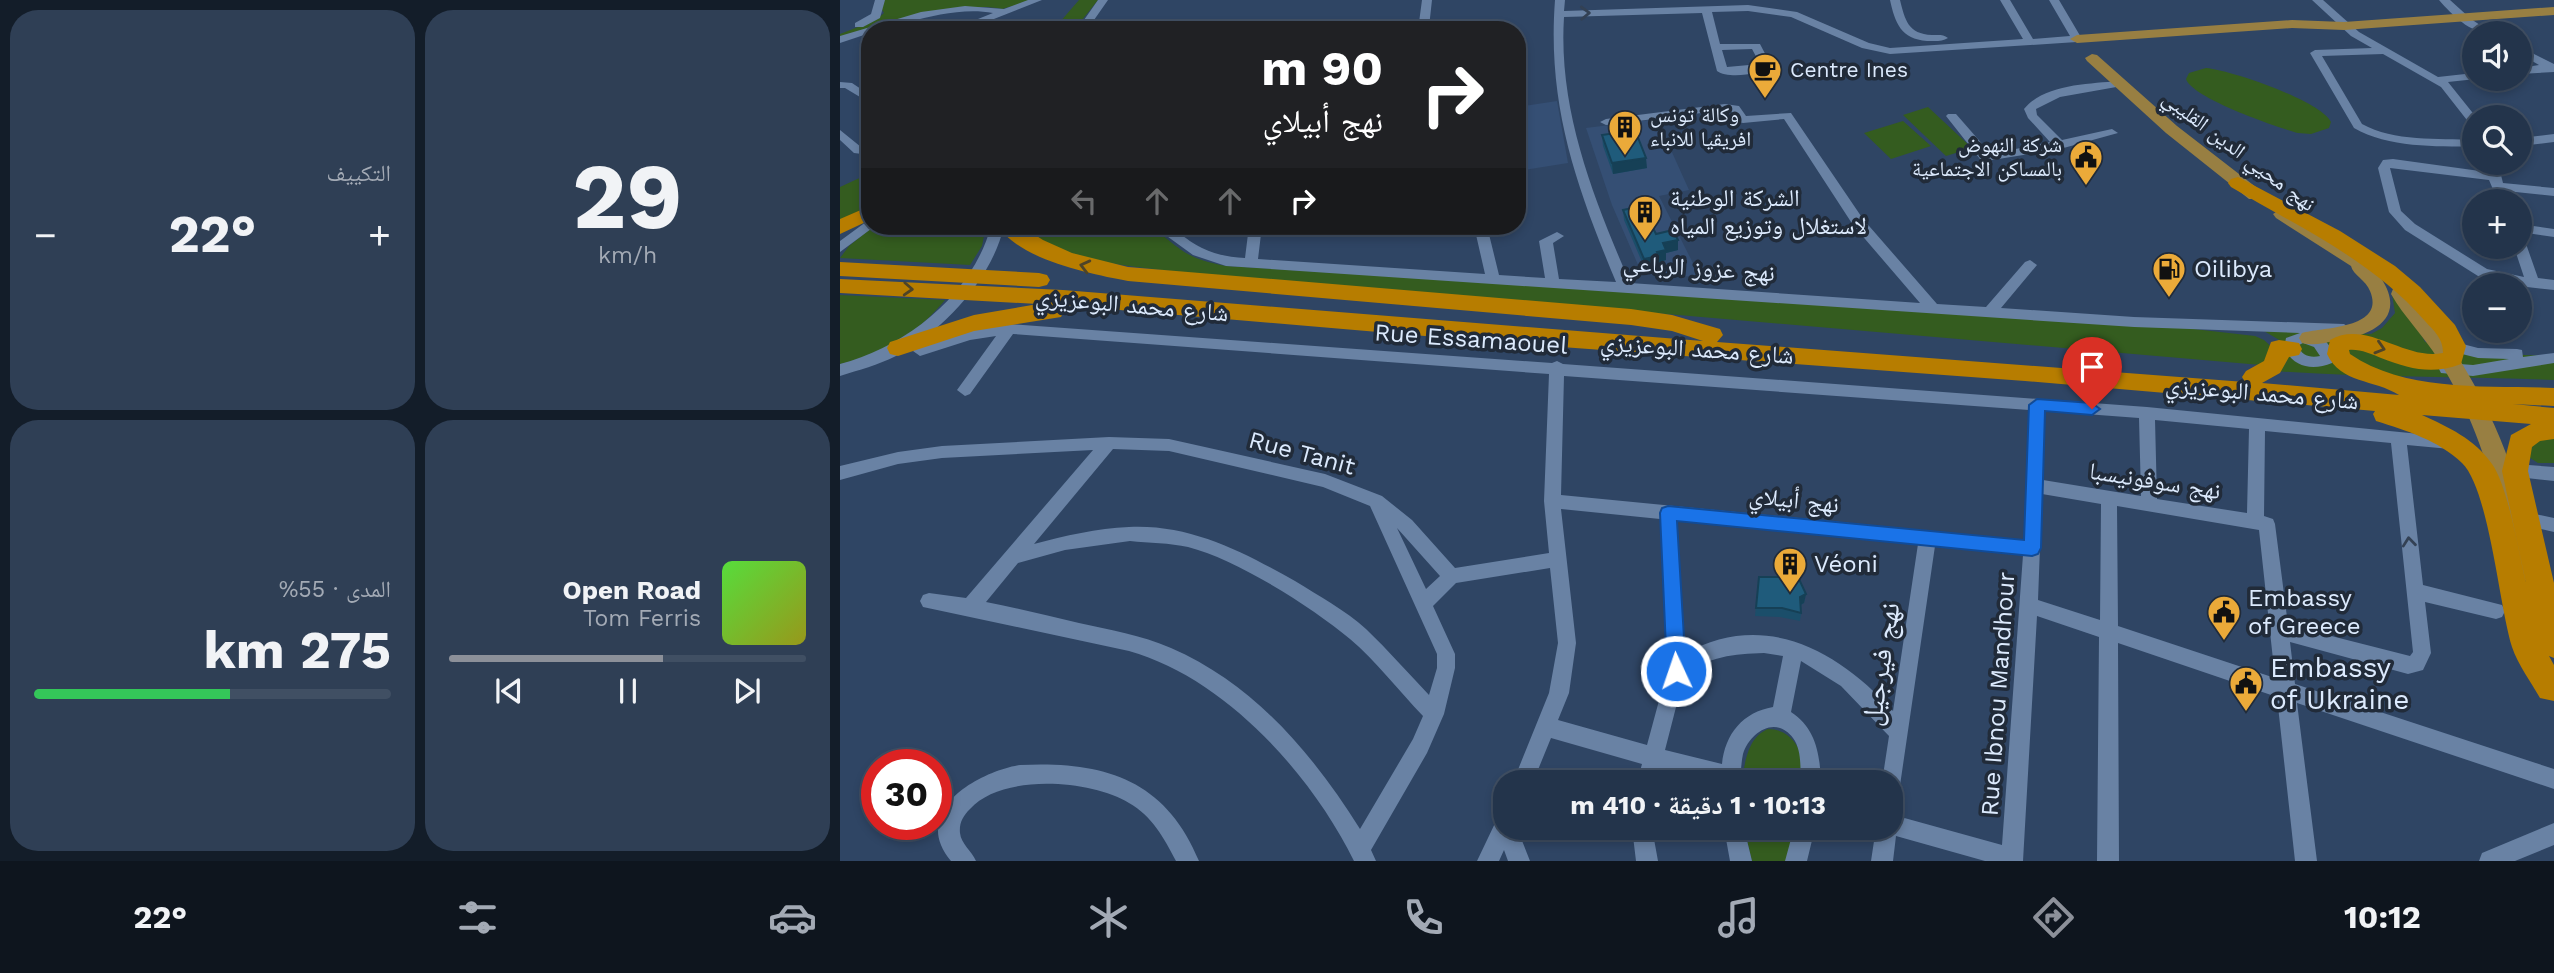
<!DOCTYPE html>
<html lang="ar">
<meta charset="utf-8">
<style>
body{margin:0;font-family:"Work Sans","Noto Naskh Arabic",sans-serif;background:#2f3f55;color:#f1f3f6;direction:rtl;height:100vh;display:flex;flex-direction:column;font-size:26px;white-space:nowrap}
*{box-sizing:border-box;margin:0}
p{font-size:23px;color:#a3aab5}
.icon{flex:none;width:38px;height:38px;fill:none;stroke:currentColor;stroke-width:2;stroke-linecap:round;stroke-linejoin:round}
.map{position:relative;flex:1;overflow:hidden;direction:ltr}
.panel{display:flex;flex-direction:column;gap:10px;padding:10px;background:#131d29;width:840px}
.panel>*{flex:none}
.guide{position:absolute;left:21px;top:21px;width:665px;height:214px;border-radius:28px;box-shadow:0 4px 10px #0003,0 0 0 2px #404f63;direction:rtl;background:#202124;color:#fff;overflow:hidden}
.tools{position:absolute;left:1622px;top:21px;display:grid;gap:14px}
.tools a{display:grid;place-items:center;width:70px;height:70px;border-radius:50%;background:#23344b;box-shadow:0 4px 10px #0003,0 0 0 2px #404f63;font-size:35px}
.speed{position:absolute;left:21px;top:749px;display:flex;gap:14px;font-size:35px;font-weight:700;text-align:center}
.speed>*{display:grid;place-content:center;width:91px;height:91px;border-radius:50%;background:#23344b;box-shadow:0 4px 10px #0003,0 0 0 2px #404f63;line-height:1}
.speed .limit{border:10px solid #d22;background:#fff;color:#111}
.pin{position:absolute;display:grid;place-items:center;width:60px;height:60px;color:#fff;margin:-72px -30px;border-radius:50% 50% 50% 0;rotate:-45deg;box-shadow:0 0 7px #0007}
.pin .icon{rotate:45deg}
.me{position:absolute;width:77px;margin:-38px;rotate:357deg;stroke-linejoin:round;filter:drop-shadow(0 0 5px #0008)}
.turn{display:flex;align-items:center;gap:24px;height:147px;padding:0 28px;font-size:32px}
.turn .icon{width:91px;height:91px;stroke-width:2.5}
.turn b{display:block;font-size:49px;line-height:60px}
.lanes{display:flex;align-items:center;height:66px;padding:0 28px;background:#0003;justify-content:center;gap:35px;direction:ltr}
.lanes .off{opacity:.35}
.big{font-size:52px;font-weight:700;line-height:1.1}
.panel .card{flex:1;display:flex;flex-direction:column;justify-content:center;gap:10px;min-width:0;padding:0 24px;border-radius:28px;background:#2f3f55}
.panel .dial{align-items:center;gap:0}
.dial b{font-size:91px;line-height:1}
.song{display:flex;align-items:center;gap:21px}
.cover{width:84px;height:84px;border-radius:10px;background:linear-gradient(135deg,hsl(110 70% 55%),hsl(60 70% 35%))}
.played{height:7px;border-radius:4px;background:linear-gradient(90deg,#8c9099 60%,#404f63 60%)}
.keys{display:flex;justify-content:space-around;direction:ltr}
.heat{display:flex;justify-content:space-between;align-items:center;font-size:38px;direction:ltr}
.charge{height:10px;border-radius:5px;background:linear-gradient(90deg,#34c759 55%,#404f63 0)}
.panel .tiles{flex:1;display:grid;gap:10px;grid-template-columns:repeat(2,1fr)}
.trip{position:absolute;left:653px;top:770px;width:410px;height:70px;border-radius:28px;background:#23344b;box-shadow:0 4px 10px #0003,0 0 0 2px #404f63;font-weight:700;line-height:70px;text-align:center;direction:rtl}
.tab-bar{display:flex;height:112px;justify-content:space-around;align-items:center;background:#0e151e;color:#a3aab5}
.tab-bar .icon{width:49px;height:49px}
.tab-bar .active{color:#8c9099}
.tab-bar b{font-size:32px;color:#f1f3f6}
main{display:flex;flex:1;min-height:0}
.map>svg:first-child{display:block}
.built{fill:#354f74}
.green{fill:#345c1f}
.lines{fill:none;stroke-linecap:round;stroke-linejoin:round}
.minor{fill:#6982a4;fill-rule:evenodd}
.major{fill:#987f42;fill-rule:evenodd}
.highway{fill:#b77d00;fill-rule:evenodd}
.wall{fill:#1b4e6a}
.shaded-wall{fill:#164056}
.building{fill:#1f5b7b;stroke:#164056;stroke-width:2}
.oneway{stroke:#334154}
.oneway2{stroke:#4e4428}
.route{fill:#1a73e8;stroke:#114b97;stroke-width:2}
.labels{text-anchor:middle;stroke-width:7;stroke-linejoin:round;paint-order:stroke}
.far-poi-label{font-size:21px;fill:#dceafd;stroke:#212b39;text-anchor:start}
.far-street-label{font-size:21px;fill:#dceafd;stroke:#212b39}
.poi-label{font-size:24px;fill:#dceafd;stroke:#212b39;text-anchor:start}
.street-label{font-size:24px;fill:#dceafd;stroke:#212b39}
.near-street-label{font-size:28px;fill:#dceafd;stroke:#212b39}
.near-poi-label{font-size:28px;fill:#dceafd;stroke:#212b39;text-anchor:start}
</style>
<main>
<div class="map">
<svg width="1714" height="861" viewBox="0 0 1714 861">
<rect width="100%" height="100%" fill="#2f4564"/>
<path class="built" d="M717 101 728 163 677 171V107Z
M817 119 849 190 819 196 860 277 802 274 772 205 746 128Z"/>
<path class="green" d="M43 0H194L162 9C122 0 41 23 0 39V34L36 20 44 13 41 8Z
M239 0H258L234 30H213Z
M1366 68C1391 70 1481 101 1491 122L1489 128 1471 134 1458 133C1436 127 1352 98 1346 79L1349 73Z
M1088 107 1132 148 1106 156 1063 115Z
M1063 121 1091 146 1051 159 1024 133Z
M26 175 30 179V209L0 222V187Z
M34 226H146L142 246 130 265 0 258 9 246Z
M181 226H310C343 250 344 258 386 266L1301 323 1415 336 1424 340 1434 349 1421 365 339 272C283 265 227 263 181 226Z
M1552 294 1574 319 1585 342 1652 354 1714 356V380C1621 376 1528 378 1435 371L1446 363 1448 357 1441 341 1424 331 1531 334 1542 328 1555 313Z
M0 295 105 300C78 333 42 355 0 364Z
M1714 432V463H1698L1687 456 1695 440Z
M928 729C956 729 966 758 965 782H901C906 761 907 738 928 729Z
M904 828H958L950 861H912Z"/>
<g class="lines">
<path class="minor" d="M35 0H45L40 18 23 27H15V23L31 14Z
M188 0H202L126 30 113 29 153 13C125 8 96 15 68 22 55 25 43 30 30 30V33L0 43V36L81 12 125 6 164 9Z
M258 0H268L247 30H237Z
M582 0H592L589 27H620L625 30H578Z
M715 0H725L724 11 908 5 957 12 1029 43 1050 48 1183 39 1160 0H1170L1193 39 1230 36 1209 0H1219L1242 39 1237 42 1050 54 1022 48 951 17 908 11 872 12 880 44H920L931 65C921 75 888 79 877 71L862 13 724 17C718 111 754 199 790 283L1080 303 1013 225 944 119 903 123 899 122 891 111 885 110 766 125 760 122 766 119 885 104 899 106 906 116 951 113 1023 219 1097 304 1146 307 1185 262 1190 260 1197 265 1161 308 1294 317 1504 324 1511 329 1504 334 1467 333 1484 339 1495 353 1492 363C1473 371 1454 368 1444 348L1446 338 1460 333 1294 327 386 266 353 255 313 226C336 225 343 239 362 248 376 255 390 257 405 258L409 226H422L418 259 645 274 634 226H647L659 275 705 278 699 241 717 232 724 236 713 243 719 279 776 282C736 186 707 105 715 0ZM912 49 920 64 887 67 882 50ZM1463 343 1474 347 1480 356C1471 358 1460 356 1459 345Z
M1050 0H1060C1065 20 1068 34 1092 35 1099 35 1103 34 1108 38 1102 42 1095 41 1087 41 1061 39 1055 23 1050 0Z
M1472 0H1483L1519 32 1598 77 1634 73 1636 79 1608 82 1636 117 1634 125 1630 124 1601 87 1543 54 1482 56 1522 124C1554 142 1598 138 1634 140V147C1596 146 1548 148 1514 128L1470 53 1475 50 1532 48 1511 36Z
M1599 0H1610L1631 19 1652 33C1631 34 1613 16 1599 0Z
M30 47V62L23 61 21 54Z
M1680 47 1714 64V72L1680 74V68L1699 65 1680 54Z
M1278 81 1282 82V86L1220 97 1196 109 1197 115 1222 140 1272 129 1278 133 1220 149 1146 161 1140 159 1106 116 1108 114H1116L1151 154 1210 142 1188 118 1184 109C1204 84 1249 84 1278 81Z
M0 82 12 83 30 95V103L5 88H0Z
M0 130 21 147H30V155L14 153 0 140Z
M1714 134V142L1680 146V138Z
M1553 159 1647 172 1646 163H1658L1663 183 1714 188V196L1666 191 1670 201H1658L1649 180 1550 168 1561 211 1575 224 1647 269 1684 277 1674 247H1680V240L1685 241 1698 278 1714 280V290L1670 285 1638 276 1565 230 1549 212 1538 168 1543 160Z
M30 219V226H35L0 252V241Z
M1680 224 1714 229V237L1680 232Z
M151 226H164C152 279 103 331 56 356 38 365 19 370 0 376V364C66 347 133 294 151 226Z
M577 226H616L614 229 588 234Z
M169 324 712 363 717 361 723 364 1307 407 1610 437 1616 439 1618 443 1616 447 1610 449 1567 445 1583 585 1662 605 1665 611 1662 617 1656 619 1585 602 1591 653 1583 670 1568 674 1450 642 1455 684 1714 769V789L1457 703 1477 861H1455L1437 697 1278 643 1279 861H1257L1259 637 1197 616 1183 861H1145L1056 836 1053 861H1031L1036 828H1050V814L1162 845 1183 555 1095 546 1057 806 1050 809V782H1042L1049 736 1001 686 961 661 951 712C976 728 980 755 981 782H961C960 768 962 750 953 738 936 715 910 732 903 754 901 763 901 773 900 782H874L820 769 817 782H797L802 764 711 738 693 782H673L709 693 718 643 710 568 616 583 593 606 615 654V668L604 714 587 753 531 850 536 861H514C471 774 385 678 289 651L83 607 80 601 83 595 89 593 126 598 253 450 102 458 58 464 0 480V466L58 452 102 446 269 437 329 439 485 474 542 496 572 520 615 568 709 553 704 501 709 374 173 334 130 394 125 396 117 390 156 336 130 340 80 356 73 351 75 347 129 330ZM724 376 1189 410 1184 540 721 495ZM1205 411 1299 418 1301 496 1203 480ZM1315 420 1409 429 1407 513 1317 499ZM1425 431 1551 443 1573 652 1570 656 1448 625 1435 524 1433 519 1424 516ZM273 449 329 451 483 487 530 506 597 654V668L589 695C568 673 548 650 526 629 505 610 479 596 455 581 403 552 351 524 289 527 257 528 225 536 194 544ZM1202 494 1261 504 1260 620 1198 600ZM1277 506 1419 530 1435 678 1278 626ZM721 509 820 519 827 671 807 745 718 720 729 693 736 643ZM837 520 1078 544 1053 711C998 650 924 609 844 654ZM557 528 600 576 586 589ZM290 541C309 543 330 543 348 547 396 559 472 607 510 639 536 661 559 691 583 716L573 739 520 829C473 754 414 684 331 648 301 635 270 630 239 623 208 616 177 608 146 602L178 563 225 550ZM924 653 943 656 933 707C903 712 885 734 882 764L825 750 844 676C868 656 894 654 924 653Z
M1615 342 1638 348 1677 349 1682 350 1683 357 1714 353V363L1633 376 1601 373 1599 369 1606 363 1633 365 1669 359 1638 358 1610 351 1608 347Z
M1675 464 1714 467V481L1669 476 1667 471 1669 466Z
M1686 512 1714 518V532L1680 524 1678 519 1680 514Z
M180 765C264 761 325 779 359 861H336C324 838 312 816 289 803 251 780 162 773 130 809 123 816 119 823 120 833 121 844 132 851 136 861H111C69 811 138 772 180 765Z
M665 814V828H677L690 861H668L664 850 659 861H637L658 817Z
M1714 823V845L1675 861H1639L1642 853Z
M792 828H812L818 861H796Z
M884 828H904L912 861H890Z
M954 828H975L967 861H945Z"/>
<path class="major" d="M1714 7V15L1504 30 1452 28 1237 43 1230 39 1237 35 1452 20 1504 22Z
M1252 54 1257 55 1337 126 1421 191 1423 195 1421 199H1409L1326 133 1247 61 1245 58Z
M1442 208 1542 269 1545 273 1541 278C1568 319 1531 336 1495 341 1484 343 1473 346 1462 343L1459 338 1462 333C1483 327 1546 329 1530 291 1526 280 1513 275 1511 266L1436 218 1433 214Z
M1560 288 1567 289C1614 342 1652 408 1674 476 1684 507 1689 539 1696 571L1692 578 1684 581 1676 578 1672 571C1656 492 1642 429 1598 359 1584 336 1564 317 1551 294L1553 289Z"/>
<path class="highway" d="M1398 177 1500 231 1555 266 1580 287 1615 325 1626 346 1621 364C1592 375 1570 369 1541 358 1531 354 1520 349 1509 350L1510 354C1567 393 1647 385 1714 388V406L1673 404 1714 408V439L1700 441 1692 447 1688 471 1714 583V658L1709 656 1714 665V701L1700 698C1691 682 1678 665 1672 647 1659 605 1649 489 1622 463 1598 440 1567 431 1536 421L1533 414 1535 411 1185 381 655 342 221 305 224 311 221 317 134 331 58 356 50 354 47 348 50 342 134 315 198 304 0 293V279L223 290 863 341 832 331 791 325 288 281C251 274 180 260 158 226H181L203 240 232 253 288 267 791 309 832 315 880 329 883 335 877 342 1405 382 1402 377 1406 371 1424 361 1431 342 1439 340 1459 343 1462 349 1459 355 1449 357 1440 373 1422 383 1559 395C1534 379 1501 384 1487 354L1490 340C1527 319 1564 361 1603 353 1603 338 1594 331 1585 321 1532 260 1460 228 1391 187L1388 183 1391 179ZM1582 415 1691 424 1671 435 1662 471 1686 583C1679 554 1668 486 1652 464 1635 439 1608 427 1582 415Z
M30 206V220L0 234V219Z
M0 262 199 273 207 275 210 280 207 285 199 287 0 276Z"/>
</g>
<path class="wall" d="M762 135 807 168 773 174 763 146Z
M783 210 838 250 826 253V260L819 262V266L805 269 784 220Z
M919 577 966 594 964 603 961 605V613L960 621 940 617 915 616Z"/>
<path class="shaded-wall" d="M806 158 807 168 773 174 772 163Z
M838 240V250L826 253V260L819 262V266L805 269 804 259 817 252 823 243Z
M966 594 964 603 958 606 960 597Z"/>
<path class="building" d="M795 130 806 158 772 163 762 135Z
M802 206 816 234 833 230 838 240 823 243 826 250 817 252 819 256 804 259 783 210Z
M919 577H958L966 594 960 597 961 613 942 608H916Z"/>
<defs><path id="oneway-chevron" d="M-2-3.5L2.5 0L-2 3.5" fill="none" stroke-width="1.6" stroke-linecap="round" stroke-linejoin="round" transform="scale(1.75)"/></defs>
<g class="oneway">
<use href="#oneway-chevron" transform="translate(745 13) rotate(-2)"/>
<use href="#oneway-chevron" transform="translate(1569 542) rotate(-96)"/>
</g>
<g class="oneway2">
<use href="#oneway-chevron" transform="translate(245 266) rotate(-166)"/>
<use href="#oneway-chevron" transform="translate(68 289) rotate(3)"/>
<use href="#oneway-chevron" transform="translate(1540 348) rotate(17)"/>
</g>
<path class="route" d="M1197 399 1252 403 1260 409 1252 415 1205 411 1201 548 1198 554 1192 556 837 521 846 671 843 678 836 680 830 678 827 671 820 513 822 508 828 506 1184 540 1189 405Z"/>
<defs>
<symbol id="cafe-pin" viewBox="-11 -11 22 30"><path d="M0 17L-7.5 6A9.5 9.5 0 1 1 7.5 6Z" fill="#ebaa39" stroke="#212b39"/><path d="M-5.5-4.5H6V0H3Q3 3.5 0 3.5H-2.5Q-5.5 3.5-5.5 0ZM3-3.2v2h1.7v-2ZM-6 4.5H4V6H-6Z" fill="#111"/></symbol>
<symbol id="building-pin" viewBox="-11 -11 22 30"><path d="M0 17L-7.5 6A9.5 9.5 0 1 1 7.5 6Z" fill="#ebaa39" stroke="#212b39"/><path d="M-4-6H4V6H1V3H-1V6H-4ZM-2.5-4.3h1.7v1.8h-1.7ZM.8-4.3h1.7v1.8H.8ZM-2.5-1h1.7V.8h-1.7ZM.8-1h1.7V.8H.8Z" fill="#111"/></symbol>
<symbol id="civic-pin" viewBox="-11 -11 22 30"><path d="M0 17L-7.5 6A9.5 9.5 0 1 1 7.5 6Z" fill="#ebaa39" stroke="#212b39"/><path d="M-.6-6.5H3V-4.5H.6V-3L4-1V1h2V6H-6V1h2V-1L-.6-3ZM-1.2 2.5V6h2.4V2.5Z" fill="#111"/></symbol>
<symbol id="fuel-pin" viewBox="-11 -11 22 30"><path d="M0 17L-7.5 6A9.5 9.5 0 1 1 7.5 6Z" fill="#ebaa39" stroke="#212b39"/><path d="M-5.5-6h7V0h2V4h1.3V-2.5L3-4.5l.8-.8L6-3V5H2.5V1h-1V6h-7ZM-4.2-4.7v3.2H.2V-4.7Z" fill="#111"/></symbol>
</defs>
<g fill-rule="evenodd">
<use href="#cafe-pin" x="906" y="51" width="38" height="52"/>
<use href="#building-pin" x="766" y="108" width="38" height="52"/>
<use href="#civic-pin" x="1227" y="138" width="38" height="52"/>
<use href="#building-pin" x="786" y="193" width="38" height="52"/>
<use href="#fuel-pin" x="1310" y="250" width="38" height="52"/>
<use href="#building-pin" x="931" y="545" width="38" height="52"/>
<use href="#civic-pin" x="1365" y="593" width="38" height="52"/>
<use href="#civic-pin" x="1387" y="664" width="38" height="52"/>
</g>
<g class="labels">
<g class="far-poi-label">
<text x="950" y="77">Centre Ines</text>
<text x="810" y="122">وكالة تونس<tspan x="810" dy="24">افريقيا للانباء</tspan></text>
<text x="1222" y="152" text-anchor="end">شركة النهوض<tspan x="1222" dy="24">بالمساكن الاجتماعية</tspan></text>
</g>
<g class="far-street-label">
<text transform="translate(1399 151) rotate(37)" y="7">نهج محيي الدين القليبي</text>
</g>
<g class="poi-label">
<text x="830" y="206">الشركة الوطنية<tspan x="830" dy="28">لاستغلال وتوزيع المياه</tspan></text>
<text x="1354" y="277">Oilibya</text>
<text x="974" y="572">Véoni</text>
<text x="1408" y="606">Embassy<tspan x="1408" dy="28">of Greece</tspan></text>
</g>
<g class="street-label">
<text transform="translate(859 268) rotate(4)" y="8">نهج عزوز الرباعي</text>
<text transform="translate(292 305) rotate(5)" y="8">شارع محمد البوعزيزي</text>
<text transform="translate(631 339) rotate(4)" y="8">Rue Essamaouel</text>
<text transform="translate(857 349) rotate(4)" y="8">شارع محمد البوعزيزي</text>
<text transform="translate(1422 393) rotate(5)" y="8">شارع محمد البوعزيزي</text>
<text transform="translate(462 453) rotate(15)" y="8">Rue Tanit</text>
<text transform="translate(1315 481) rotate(9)" y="8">نهج سوفونيسبا</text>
<text transform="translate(954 500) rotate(6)" y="8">نهج أبيلاي</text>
<text transform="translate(1158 694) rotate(-86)" y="8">Rue Ibnou Mandhour</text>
</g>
<g class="near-street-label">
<text transform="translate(1040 664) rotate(-81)" y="10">نهج فيرجيل</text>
</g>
<g class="near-poi-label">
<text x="1430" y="677">Embassy<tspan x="1430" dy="32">of Ukraine</tspan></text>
</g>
</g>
</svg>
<div class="tools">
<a><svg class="icon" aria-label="sound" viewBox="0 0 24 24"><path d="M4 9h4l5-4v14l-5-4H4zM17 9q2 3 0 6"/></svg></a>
<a><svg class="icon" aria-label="search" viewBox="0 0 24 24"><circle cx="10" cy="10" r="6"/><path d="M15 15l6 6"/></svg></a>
<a>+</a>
<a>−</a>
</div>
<div class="speed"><div class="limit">30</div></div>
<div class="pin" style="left:1252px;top:409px;background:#d93025"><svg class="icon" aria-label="arrive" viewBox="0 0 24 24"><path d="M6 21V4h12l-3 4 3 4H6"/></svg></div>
<svg class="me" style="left:836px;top:671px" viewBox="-20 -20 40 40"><circle r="17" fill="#1a73e8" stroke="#fff" stroke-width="3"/><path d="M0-11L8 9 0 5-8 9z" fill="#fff"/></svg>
<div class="trip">10:13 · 1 دقيقة · 410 m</div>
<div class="guide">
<div class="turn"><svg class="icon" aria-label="right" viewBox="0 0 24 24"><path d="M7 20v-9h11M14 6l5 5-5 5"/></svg><div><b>90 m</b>نهج أبيلاي</div></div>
<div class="lanes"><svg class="icon off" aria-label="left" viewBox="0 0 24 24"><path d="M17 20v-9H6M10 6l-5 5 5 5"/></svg><svg class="icon off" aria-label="ahead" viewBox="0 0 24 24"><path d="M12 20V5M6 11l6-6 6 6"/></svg><svg class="icon off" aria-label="ahead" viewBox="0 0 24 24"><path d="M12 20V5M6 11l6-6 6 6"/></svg><svg class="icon" aria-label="right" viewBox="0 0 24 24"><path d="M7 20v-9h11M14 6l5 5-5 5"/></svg></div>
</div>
</div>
<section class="panel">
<div class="tiles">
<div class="card dial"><b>29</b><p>km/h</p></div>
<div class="card"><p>التكييف</p>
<div class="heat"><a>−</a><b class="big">22°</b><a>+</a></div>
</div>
<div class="card">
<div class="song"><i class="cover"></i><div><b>Open Road</b><p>Tom Ferris</p></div></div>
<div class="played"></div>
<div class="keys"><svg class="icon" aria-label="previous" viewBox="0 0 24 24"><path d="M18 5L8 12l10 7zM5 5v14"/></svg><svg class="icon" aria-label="pause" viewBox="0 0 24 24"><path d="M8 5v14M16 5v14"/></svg><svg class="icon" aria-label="next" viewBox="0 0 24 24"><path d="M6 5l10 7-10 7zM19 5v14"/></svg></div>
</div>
<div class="card"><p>المدى · 55%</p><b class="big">275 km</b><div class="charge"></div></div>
</div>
</section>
</main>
<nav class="tab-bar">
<b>10:12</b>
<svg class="icon active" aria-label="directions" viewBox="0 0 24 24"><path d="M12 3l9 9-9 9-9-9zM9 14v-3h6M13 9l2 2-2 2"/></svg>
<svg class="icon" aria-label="music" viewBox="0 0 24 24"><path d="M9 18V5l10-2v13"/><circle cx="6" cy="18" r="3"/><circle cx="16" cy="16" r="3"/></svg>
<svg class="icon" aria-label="phone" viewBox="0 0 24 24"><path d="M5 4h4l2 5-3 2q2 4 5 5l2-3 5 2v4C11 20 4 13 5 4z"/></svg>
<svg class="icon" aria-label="climate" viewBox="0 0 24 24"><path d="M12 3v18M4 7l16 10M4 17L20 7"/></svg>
<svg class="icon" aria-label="car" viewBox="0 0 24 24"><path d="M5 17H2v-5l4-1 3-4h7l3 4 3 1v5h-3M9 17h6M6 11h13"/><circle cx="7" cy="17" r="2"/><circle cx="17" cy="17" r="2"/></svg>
<svg class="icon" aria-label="filters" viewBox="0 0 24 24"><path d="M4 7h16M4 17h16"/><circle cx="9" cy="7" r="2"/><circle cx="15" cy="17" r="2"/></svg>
<b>22°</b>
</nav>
